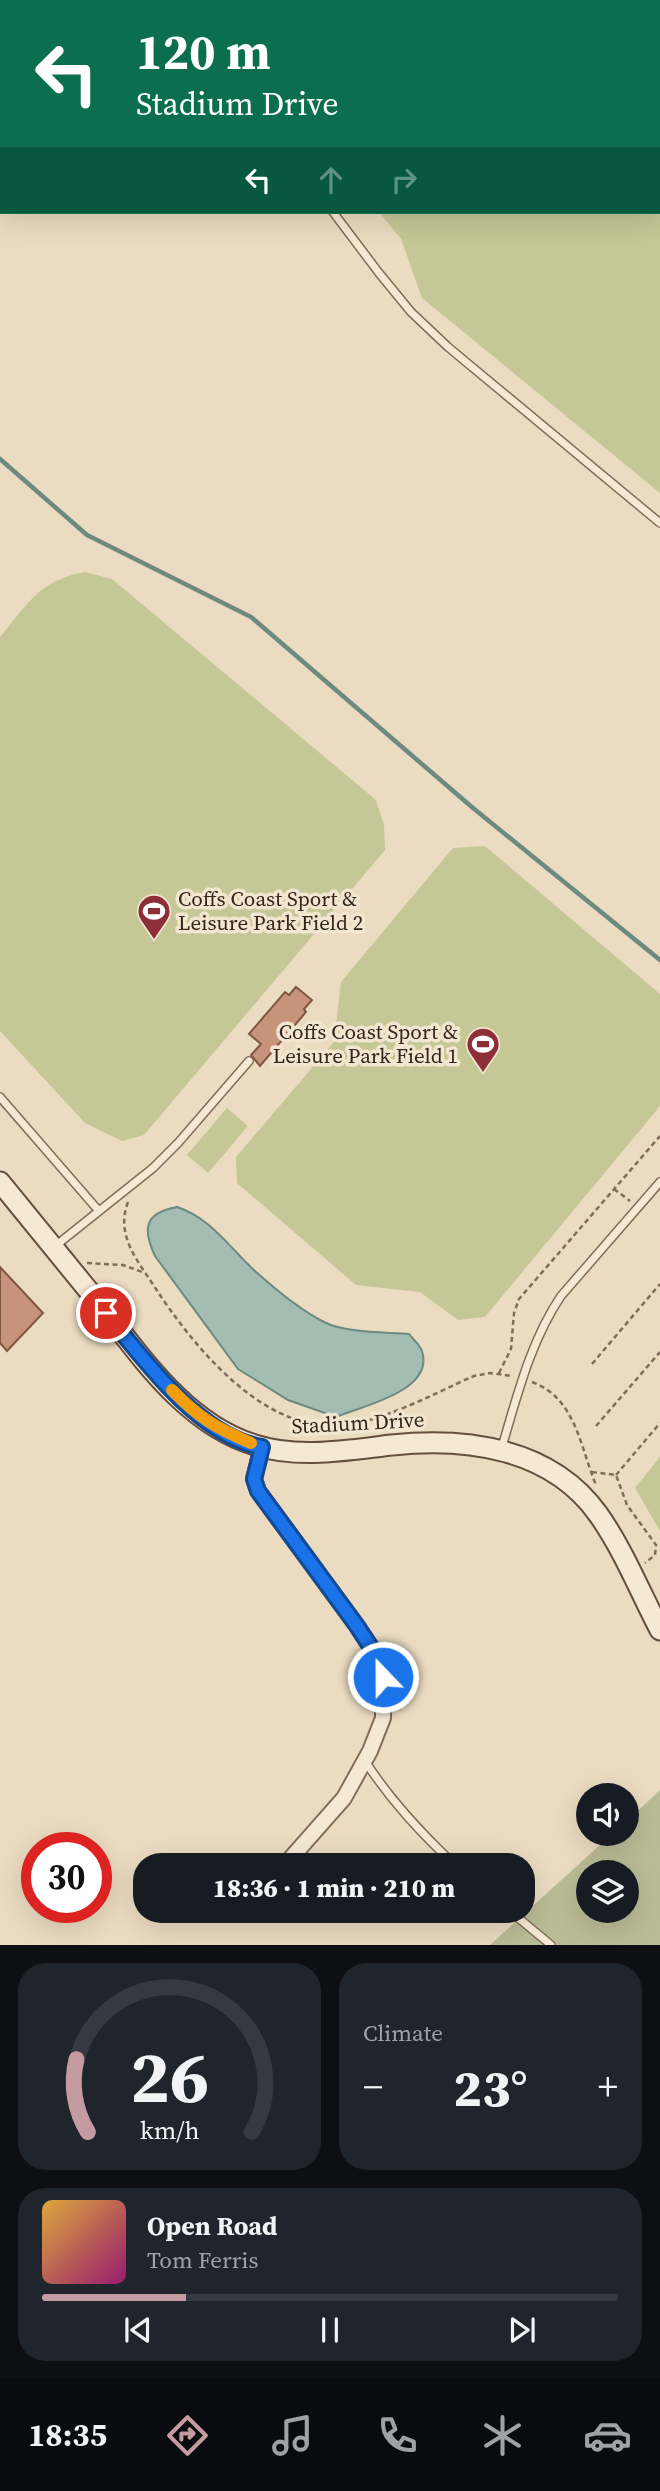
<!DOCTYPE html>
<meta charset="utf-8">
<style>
body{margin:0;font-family:"Source Serif 4",serif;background:#20242c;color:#f1f3f6;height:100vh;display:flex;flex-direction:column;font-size:26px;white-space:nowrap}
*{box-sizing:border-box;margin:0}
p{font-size:23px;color:#9ea1a6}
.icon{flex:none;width:38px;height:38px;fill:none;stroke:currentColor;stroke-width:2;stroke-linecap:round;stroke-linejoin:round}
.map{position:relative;height:1945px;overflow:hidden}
.details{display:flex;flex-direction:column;gap:18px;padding:18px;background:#0d0f14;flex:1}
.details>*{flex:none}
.top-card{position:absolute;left:0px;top:0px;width:662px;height:214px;box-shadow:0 7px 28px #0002;background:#0b6e4f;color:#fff;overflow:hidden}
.fabs{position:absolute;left:576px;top:1783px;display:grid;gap:14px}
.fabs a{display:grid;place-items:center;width:63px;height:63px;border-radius:50%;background:#171b24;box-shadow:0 7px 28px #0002;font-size:35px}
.speed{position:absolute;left:21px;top:1832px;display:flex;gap:14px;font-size:35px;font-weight:700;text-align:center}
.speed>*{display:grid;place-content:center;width:91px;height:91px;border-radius:50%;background:#171b24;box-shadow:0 7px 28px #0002;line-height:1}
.speed .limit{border:10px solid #d22;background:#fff;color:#111}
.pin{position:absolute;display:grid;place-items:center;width:60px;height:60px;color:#fff;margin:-30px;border:4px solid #fff;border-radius:50%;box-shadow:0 2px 7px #0007}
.me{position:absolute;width:77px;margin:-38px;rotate:338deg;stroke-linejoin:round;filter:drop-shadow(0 0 5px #0008)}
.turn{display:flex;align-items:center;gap:24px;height:147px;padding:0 21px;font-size:32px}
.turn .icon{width:91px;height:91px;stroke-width:2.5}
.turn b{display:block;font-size:49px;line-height:60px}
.lanes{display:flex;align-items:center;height:66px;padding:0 21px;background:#0003;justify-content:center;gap:35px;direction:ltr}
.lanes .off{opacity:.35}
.big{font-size:52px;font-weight:800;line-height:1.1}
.details .widget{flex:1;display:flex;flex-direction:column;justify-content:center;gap:10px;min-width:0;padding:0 24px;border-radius:28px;background:#20242c}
.details .dial{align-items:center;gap:0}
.dial svg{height:182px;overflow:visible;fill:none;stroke:#363941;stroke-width:7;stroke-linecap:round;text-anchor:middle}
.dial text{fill:#f1f3f6;stroke:none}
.song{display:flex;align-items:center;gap:21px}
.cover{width:84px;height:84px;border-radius:10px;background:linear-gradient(135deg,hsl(40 70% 55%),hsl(320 70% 35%))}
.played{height:7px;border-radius:4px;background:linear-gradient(90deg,#c49ba0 25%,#363941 25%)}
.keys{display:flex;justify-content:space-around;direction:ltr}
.heat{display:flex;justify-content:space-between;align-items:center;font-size:38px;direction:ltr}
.details .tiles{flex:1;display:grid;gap:18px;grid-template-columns:1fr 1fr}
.widget:last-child{grid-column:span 2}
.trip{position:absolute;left:133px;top:1853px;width:402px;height:70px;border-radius:28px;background:#171b24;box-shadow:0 7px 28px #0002;font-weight:800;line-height:70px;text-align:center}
.dock{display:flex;height:112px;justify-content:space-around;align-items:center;background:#090b0e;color:#9ea1a6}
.dock .icon{width:49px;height:49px}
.dock .active{color:#c49ba0}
.dock b{font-size:32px;color:#f1f3f6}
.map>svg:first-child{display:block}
.green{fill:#c5c796}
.cemetery{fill:#babc95;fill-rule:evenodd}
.water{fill:#a4bdb3;stroke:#6c8a80;stroke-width:2}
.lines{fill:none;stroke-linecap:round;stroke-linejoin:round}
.stream{stroke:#6c8a80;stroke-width:4.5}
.building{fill:#c5947a;stroke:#7f5642;stroke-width:2}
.lane-casing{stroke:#826c5a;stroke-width:10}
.street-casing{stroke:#826c5a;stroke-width:18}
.secondary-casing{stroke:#644e3e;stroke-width:23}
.highway-casing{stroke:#503c2e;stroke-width:28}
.path{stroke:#826c5a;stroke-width:2.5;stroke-dasharray:5 3.5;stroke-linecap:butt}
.lane{stroke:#f6e9d4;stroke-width:7}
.street{stroke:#f6e9d4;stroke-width:14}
.secondary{stroke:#f6e9d4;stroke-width:19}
.highway{stroke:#d39458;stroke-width:24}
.route-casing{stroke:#114b97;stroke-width:18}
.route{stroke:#1a73e8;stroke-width:12}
.slow{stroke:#f59e0b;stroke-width:12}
.labels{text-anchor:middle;stroke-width:7;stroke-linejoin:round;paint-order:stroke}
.poi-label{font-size:21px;fill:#33261d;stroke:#f2e6d0;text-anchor:start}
.street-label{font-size:21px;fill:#33261d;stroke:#f2e6d0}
</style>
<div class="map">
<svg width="660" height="1945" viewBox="0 0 660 1945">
<rect width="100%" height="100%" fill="#eadbc1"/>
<path class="green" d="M660 46V493L422 298 401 239 379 212H660Z
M85 572 112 579 376 800 384 825 385 850 144 1135 122 1141 85 1123 0 1031V637C28 604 39 580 85 572Z
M485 846 660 994V1106L485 1317 458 1320 420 1292 356 1285 237 1183 236 1157 334 1042 341 982 453 848Z
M227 1108 248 1126 208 1173 187 1155Z
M660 1457V1531L635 1488Z"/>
<path class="cemetery" d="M660 1790V1945H490L612 1834H626L627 1821ZM588 1872H626V1911H588Z"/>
<path class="water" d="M177 1207C211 1218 230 1248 255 1271 275 1289 300 1310 324 1322 345 1333 385 1332 409 1334 413 1339 420 1345 422 1351 435 1391 362 1406 336 1417L288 1400 238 1369 155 1256C143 1230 143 1213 177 1207Z"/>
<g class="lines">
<path class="stream" d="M0 60 2 58
M0 459 87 535 251 617 473 808 660 960"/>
</g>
<path class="building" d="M296 987 312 1000 304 1009 306 1012 260 1066 251 1055 261 1044 249 1034 285 992 289 995Z
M0 1267 43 1313 7 1351 0 1343Z"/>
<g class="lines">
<defs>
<path id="lane" d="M333 212 379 273 411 312 448 347 660 523
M0 1097 98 1210
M54 1247 153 1168 178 1143 249 1061
M501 1450C517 1397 530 1342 561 1296L660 1182
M365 1761C391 1801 421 1833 456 1866
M510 1911 551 1945"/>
<path id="street" d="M262 1447 254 1479 258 1491 357 1626 376 1655 383 1677V1718L370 1751 344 1798 284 1866"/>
<path id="secondary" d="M0 1182C32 1221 64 1261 97 1301 140 1355 185 1424 255 1445 298 1459 348 1450 392 1445 466 1437 551 1448 598 1514 623 1549 640 1592 660 1630"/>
<path id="highway" d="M235 0 266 2
M637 2 646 0"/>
</defs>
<use href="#lane" class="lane-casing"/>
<use href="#street" class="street-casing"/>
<use href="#secondary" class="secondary-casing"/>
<use href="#highway" class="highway-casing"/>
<path class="path" d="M0 10H2
M614 1189 630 1201
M128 1202C115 1236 138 1261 156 1289 192 1344 253 1419 324 1426 369 1430 432 1394 474 1376L490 1373 512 1376
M87 1263 123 1265 145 1273
M592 1364 660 1284
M499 1373 511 1349 514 1313 519 1299 660 1136
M532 1382C576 1398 580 1447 596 1485
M596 1426 660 1352
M592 1472 616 1475 627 1505 656 1545 655 1555 645 1563
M616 1475 660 1423"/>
<use href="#lane" class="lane"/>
<use href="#street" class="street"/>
<use href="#secondary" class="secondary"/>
<use href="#highway" class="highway"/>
</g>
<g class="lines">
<defs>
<path id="route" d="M106 1313C143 1359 200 1437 262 1447L254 1479 258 1491 357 1626 376 1655 383 1677"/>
</defs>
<use href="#route" class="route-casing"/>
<use href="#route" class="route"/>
<path class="slow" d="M172 1390C199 1418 216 1428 251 1443"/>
</g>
<defs>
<symbol id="stadium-pin" viewBox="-11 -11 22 30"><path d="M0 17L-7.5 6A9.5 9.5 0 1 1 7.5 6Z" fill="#8c2f37" stroke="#f2e6d0"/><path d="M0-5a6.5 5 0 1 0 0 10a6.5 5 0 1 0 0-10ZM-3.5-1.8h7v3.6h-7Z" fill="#fff"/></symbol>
</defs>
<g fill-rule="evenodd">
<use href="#stadium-pin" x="135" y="892" width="38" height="52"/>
<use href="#stadium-pin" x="464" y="1025" width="38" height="52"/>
</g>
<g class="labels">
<g class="poi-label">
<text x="178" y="906">Coffs Coast Sport &amp;<tspan x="178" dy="24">Leisure Park Field 2</tspan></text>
<text x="458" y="1039" text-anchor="end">Coffs Coast Sport &amp;<tspan x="458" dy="24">Leisure Park Field 1</tspan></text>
</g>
<g class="street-label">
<text transform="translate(358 1423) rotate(-3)" y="7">Stadium Drive</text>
</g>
</g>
</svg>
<div class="fabs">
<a><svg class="icon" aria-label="sound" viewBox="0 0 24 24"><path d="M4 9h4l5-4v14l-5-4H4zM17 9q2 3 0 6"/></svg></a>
<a><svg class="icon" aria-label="layers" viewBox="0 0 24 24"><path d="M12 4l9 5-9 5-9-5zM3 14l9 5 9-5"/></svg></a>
</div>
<div class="speed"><div class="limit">30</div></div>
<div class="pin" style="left:106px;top:1313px;background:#d93025"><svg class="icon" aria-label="arrive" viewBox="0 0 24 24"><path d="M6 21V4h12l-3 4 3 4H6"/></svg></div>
<svg class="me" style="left:383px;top:1677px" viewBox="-20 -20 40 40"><circle r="17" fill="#1a73e8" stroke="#fff" stroke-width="3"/><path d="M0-11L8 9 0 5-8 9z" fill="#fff"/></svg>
<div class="trip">18:36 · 1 min · 210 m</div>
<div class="top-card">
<div class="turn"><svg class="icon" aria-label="left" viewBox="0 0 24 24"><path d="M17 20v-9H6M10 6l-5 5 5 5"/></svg><div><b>120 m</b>Stadium Drive</div></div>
<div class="lanes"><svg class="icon" aria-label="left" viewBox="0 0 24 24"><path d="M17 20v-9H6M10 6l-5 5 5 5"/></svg><svg class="icon off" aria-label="ahead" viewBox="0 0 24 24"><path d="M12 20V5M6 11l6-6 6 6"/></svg><svg class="icon off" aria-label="right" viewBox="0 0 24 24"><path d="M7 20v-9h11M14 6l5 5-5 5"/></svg></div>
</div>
</div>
<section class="details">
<div class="tiles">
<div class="widget dial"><svg viewBox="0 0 100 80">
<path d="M14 69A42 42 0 1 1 86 69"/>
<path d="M14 69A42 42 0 0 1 9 37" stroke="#c49ba0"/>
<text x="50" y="56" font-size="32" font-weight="700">26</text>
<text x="50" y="72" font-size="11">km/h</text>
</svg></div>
<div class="widget"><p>Climate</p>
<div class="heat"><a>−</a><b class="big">23°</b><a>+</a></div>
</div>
<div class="widget">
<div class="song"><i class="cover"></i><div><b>Open Road</b><p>Tom Ferris</p></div></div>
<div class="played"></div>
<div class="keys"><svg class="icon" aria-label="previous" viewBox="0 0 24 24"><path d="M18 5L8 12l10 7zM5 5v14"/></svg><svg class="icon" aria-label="pause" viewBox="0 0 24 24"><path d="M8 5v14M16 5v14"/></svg><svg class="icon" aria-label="next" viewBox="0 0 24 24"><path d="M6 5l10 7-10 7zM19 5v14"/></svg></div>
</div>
</div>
</section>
<nav class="dock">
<b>18:35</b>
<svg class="icon active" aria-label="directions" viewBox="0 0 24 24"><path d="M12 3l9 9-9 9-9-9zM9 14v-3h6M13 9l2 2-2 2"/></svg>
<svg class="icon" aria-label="music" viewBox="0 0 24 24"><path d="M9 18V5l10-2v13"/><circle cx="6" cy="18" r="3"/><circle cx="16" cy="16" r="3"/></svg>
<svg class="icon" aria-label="phone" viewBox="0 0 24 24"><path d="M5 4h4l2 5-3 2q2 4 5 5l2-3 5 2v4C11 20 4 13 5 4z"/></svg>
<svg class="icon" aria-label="climate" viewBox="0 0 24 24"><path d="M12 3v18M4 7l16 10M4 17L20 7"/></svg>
<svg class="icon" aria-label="car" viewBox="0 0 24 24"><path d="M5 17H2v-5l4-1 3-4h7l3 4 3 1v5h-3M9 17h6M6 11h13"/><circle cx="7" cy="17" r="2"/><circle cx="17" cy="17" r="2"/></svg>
</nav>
